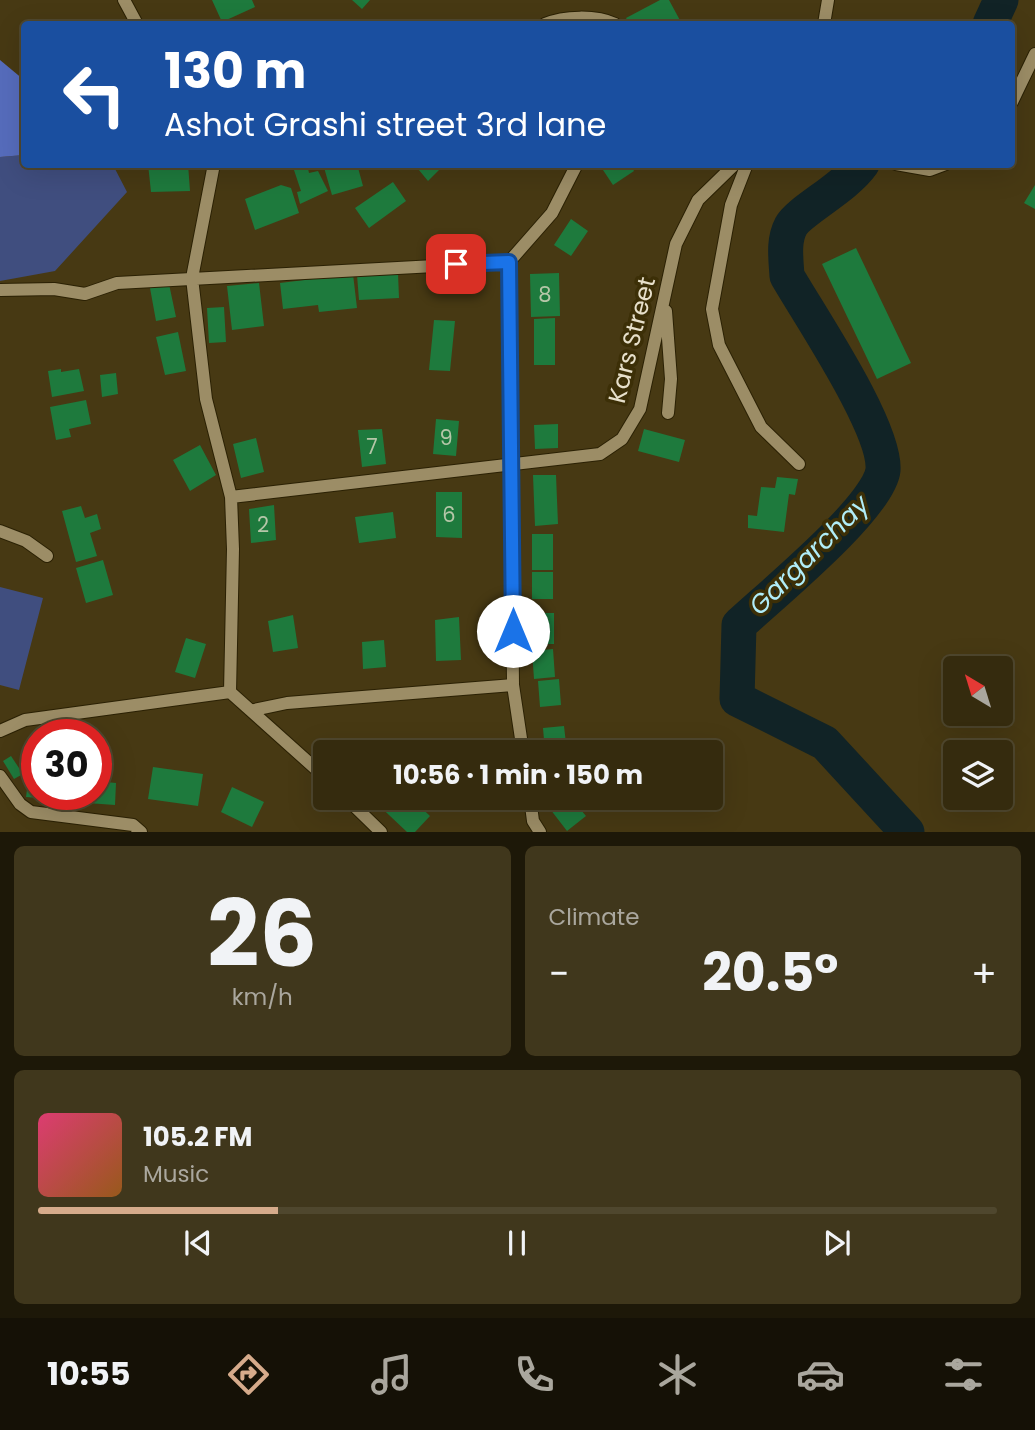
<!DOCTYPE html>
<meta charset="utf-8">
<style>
body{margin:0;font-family:Poppins,sans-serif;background:#40371c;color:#f1f3f6;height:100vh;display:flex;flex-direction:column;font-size:26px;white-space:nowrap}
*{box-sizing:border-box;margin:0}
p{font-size:23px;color:#aaa79e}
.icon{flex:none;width:38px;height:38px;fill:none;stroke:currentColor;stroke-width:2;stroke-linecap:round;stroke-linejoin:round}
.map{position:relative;height:832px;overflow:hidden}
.side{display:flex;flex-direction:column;gap:14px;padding:14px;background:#1d1808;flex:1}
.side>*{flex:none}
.banner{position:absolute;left:21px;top:21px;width:994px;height:147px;border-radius:7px;box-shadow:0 7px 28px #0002,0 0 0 2px #4f472e;background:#1a4fa0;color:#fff;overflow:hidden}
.needle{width:46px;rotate:322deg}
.controls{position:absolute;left:943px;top:656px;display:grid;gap:14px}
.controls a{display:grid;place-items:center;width:70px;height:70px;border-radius:7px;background:#352b0e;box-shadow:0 7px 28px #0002,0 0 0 2px #4f472e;font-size:35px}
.speed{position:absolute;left:21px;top:719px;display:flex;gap:14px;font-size:35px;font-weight:700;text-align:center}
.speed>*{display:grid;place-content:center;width:91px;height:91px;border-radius:50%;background:#352b0e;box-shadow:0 7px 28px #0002,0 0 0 2px #4f472e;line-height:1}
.speed .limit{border:10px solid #d22;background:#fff;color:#111}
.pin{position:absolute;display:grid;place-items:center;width:60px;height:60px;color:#fff;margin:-30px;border-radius:14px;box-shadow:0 4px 10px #0006}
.me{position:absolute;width:77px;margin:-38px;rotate:0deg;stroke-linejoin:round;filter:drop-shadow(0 0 5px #0008)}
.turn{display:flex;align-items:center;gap:24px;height:147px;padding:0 28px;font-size:32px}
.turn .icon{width:91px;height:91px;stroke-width:2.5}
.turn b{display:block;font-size:49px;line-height:60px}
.big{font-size:52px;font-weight:700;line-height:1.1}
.side .widget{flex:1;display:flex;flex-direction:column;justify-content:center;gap:10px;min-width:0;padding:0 24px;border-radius:10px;background:#40371c}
.side .dial{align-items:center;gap:0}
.dial b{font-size:91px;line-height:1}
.song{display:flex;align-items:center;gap:21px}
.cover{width:84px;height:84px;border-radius:10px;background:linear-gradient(135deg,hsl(340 70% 55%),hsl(30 70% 35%))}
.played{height:7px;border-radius:4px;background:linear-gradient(90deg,#d6ab8b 25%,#4f472e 25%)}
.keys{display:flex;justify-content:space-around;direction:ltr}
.heat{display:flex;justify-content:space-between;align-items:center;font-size:38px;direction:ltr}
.side .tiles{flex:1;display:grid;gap:14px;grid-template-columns:1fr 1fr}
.widget:last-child{grid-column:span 2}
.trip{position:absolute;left:313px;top:740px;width:410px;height:70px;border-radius:7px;background:#352b0e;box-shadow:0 7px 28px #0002,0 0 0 2px #4f472e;font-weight:700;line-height:70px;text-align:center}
.tab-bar{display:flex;height:112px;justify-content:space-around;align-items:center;background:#151106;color:#aaa79e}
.tab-bar .icon{width:49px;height:49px}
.tab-bar .selected{color:#d6ab8b}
.tab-bar b{font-size:32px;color:#f1f3f6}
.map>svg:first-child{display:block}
.green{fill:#404e7f}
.forest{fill:#566cbc}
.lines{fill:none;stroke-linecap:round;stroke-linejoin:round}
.river{stroke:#112326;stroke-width:35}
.building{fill:#1e7a3d}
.minor-casing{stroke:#2b2104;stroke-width:14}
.minor{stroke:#9c8d66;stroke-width:12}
.route-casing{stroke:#114b97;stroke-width:18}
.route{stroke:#1a73e8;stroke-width:12}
.labels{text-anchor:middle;stroke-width:7;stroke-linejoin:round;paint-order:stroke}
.number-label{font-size:21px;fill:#b5c6a8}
.street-label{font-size:24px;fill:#e7e0cb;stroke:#3c2f07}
.water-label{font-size:26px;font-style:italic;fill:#b0edf8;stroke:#3c2f07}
</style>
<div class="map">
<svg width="1035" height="832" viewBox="0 0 1035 832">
<rect width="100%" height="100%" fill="#473913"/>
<path class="green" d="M24 155V164L113 165 127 192 55 271 0 281V157Z
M0 587 43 598 19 690 0 685Z"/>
<path class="forest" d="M0 60 24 80V155L0 157Z"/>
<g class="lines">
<path class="river" d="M990 24 1001 0
M862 164C845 188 799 211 791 226 783 241 786 259 787 276 810 316 886 428 883 470 879 507 770 596 739 625L737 699 825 743 907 832"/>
</g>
<path class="building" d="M212 0H252L255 7 222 22Z
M352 0H370L362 9Z
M660 0H669L682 24H629L626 18Z
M148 164H188L190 191 151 192Z
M292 164H307L309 173 318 171 328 191 300 204 297 192 301 191Z
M323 164H357L363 186 332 195Z
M414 164H445L428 181Z
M605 164H630L634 171 613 185 601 167Z
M393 182 406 201 369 228 355 208Z
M281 185 291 188 299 213 255 230 245 199Z
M1035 185V209L1024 203Z
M571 219 588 231 571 256 554 245Z
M856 248 911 363 877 379 822 264Z
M398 273 399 298 359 300 357 275Z
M559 273 560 316 531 317 530 274Z
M353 274 357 308 319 312 318 305 283 309 280 283Z
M259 283 264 326 232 330 227 286Z
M169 284 176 317 156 321 150 288Z
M224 307 226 342 209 343 207 308Z
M555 318V365H534V319Z
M434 320 455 321 450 371 429 370Z
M178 332 186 371 165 375 156 337Z
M61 369V372L79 369 84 391 52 397 48 371Z
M116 373 118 394 102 397 100 375Z
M86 400 91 424 69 429 71 437 56 440 50 407Z
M436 419 459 421 456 456 433 454Z
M558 424V448L535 449 534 425Z
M382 429 386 464 362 467 358 430Z
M644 429 685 440 679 462 638 451Z
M256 438 264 472 241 478 233 444Z
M200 445 216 475 190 491 173 460Z
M533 475H556L558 524 535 526Z
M777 477 798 479 795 495 789 494 784 532 748 528V515L757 516 761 487 775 488Z
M436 492H462V538L436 537Z
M274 505 276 540 251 543 249 509Z
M81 506 85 518 97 514 101 529 90 533 97 556 76 562 62 511Z
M393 512 396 538 359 543 355 517Z
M532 534H553V570H532Z
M103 560 113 595 86 603 76 568Z
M532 572H553V599H532Z
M528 613H554V644H529Z
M293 615 298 648 273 652 268 621Z
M459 617 461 660 436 661 435 620Z
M186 638 206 644 195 678 175 672Z
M384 640 386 667 363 669 362 642Z
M553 649 555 677 534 679 532 651Z
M559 679 561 705 540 707 538 681Z
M564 726 567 752H545L543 728Z
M334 740 349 752H326V766L318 760Z
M11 756 23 774 14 779 3 761Z
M153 767 203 774 198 806 148 799Z
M29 775H37V794H62V800L26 797Z
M96 781 116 783 115 805 73 802V794H96Z
M232 787 264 802 252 827 221 812Z
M371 798H411L430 816 415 832H407Z
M557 798H571L586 816 567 831 547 805Z"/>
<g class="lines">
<defs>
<path id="minor" d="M124 0 137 24
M545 24C564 16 596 15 615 24
M824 24 828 0
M1012 102 1035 54
M214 164 192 278 206 399 231 497 233 549 230 692
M747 164 731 205 712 309 719 345 761 427 799 464
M896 164 930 170 946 164
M509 262 513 685 523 752
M0 290 54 289 85 294 117 283 509 262 552 213 577 164
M666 311 671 379 668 413
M231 497 600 454 622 439 640 409 676 244 698 200 735 164
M0 531 26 541 47 556
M230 692 326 778
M254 710 287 703 513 685
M0 731 25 720 230 692
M0 776 20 804 31 812 133 825 141 832
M346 798 381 832
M530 798 533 821 540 832"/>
</defs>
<use href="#minor" class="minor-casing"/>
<use href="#minor" class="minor"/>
</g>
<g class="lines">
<defs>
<path id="route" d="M456 264 509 262 513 631"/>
</defs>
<use href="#route" class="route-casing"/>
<use href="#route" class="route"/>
</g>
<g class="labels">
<g class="number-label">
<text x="545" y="302">8</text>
<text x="446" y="445">9</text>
<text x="372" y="454">7</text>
<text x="449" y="522">6</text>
<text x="263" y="532">2</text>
</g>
<g class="street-label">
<text transform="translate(632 340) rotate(-76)" y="8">Kars Street</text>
</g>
<g class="water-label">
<text transform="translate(809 555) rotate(-45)" y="9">Gargarchay</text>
</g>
</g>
</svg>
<div class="controls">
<a><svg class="needle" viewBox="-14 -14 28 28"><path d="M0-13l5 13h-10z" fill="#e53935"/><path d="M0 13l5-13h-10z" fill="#aaa79e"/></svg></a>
<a><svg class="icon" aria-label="layers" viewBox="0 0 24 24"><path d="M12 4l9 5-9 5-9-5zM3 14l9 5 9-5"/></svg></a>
</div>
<div class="speed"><div class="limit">30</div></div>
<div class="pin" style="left:456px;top:264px;background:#d93025"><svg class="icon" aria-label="arrive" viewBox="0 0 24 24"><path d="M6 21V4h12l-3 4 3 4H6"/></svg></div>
<svg class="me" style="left:513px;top:631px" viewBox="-20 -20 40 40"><circle r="19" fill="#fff"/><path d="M0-13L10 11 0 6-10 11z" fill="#1a73e8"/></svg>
<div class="trip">10:56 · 1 min · 150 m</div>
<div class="banner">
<div class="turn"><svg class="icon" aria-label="left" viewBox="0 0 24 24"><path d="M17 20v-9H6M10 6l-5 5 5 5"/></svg><div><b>130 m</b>Ashot Grashi street 3rd lane</div></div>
</div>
</div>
<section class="side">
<div class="tiles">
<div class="widget dial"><b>26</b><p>km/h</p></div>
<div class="widget"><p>Climate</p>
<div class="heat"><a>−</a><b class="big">20.5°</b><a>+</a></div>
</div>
<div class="widget">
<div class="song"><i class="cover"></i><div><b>105.2 FM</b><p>Music</p></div></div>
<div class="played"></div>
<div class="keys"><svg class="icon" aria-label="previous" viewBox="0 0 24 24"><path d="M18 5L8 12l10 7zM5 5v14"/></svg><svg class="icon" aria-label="pause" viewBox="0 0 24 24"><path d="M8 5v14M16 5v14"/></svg><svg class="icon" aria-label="next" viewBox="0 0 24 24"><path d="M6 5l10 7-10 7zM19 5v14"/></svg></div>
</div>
</div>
</section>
<nav class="tab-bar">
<b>10:55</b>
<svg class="icon selected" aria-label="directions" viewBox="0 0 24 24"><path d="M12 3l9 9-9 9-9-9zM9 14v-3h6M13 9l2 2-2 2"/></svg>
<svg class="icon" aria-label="music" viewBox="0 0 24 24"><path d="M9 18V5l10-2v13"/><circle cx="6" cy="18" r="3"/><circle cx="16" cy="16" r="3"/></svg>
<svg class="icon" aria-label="phone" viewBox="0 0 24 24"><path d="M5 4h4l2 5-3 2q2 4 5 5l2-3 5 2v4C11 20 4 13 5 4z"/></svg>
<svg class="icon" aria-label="climate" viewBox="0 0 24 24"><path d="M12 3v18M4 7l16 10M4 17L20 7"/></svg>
<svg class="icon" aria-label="car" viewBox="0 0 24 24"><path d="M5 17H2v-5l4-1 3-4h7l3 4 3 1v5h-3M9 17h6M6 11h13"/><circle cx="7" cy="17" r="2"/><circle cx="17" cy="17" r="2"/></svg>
<svg class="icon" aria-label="filters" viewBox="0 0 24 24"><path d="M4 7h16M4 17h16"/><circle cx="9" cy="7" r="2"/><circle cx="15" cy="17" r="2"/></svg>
</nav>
